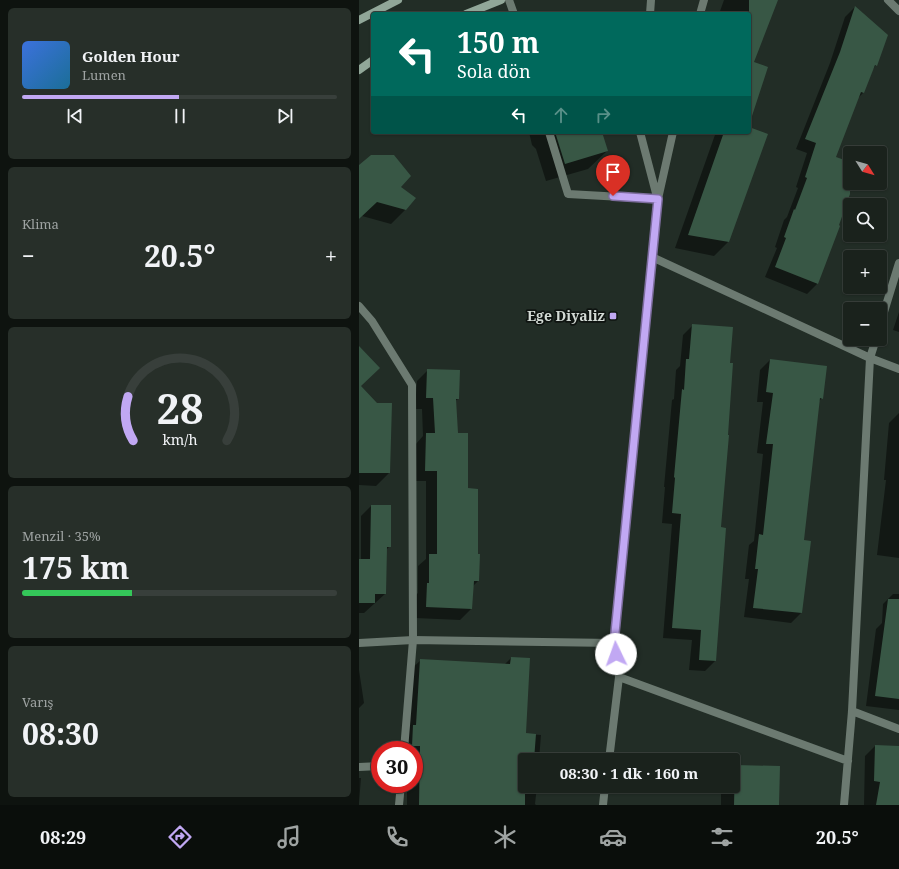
<!DOCTYPE html>
<html lang="tr">
<meta charset="utf-8">
<style>
body{margin:0;font-family:"Noto Serif",serif;background:#272f29;color:#f1f3f6;height:100vh;display:flex;flex-direction:column;font-size:15px;white-space:nowrap}
*{box-sizing:border-box;margin:0}
p{font-size:13px;color:#9fa4a3}
.icon{flex:none;width:22px;height:22px;fill:none;stroke:currentColor;stroke-width:2;stroke-linecap:round;stroke-linejoin:round}
.map{position:relative;flex:1;overflow:hidden}
.details{display:flex;flex-direction:column;gap:8px;padding:8px;background:#0e130f;width:359px}
.details>*{flex:none}
.banner{position:absolute;left:12px;top:12px;width:380px;height:122px;border-radius:4px;box-shadow:0 1px 3px #0004,0 0 0 1px #383f3b;background:#00695c;color:#fff;overflow:hidden}
.needle{width:26px;rotate:127deg}
.fabs{position:absolute;left:484px;top:146px;display:grid;gap:8px}
.fabs a{display:grid;place-items:center;width:44px;height:44px;border-radius:4px;background:#1a221c;box-shadow:0 1px 3px #0004,0 0 0 1px #383f3b;font-size:20px}
.speed{position:absolute;left:12px;top:741px;display:flex;gap:8px;font-size:20px;font-weight:700;text-align:center}
.speed>*{display:grid;place-content:center;width:52px;height:52px;border-radius:50%;background:#1a221c;box-shadow:0 1px 3px #0004,0 0 0 1px #383f3b;line-height:1}
.speed .limit{border:6px solid #d22;background:#fff;color:#111}
.pin{position:absolute;display:grid;place-items:center;width:34px;height:34px;color:#fff;margin:-41px -17px;border-radius:50% 50% 50% 0;rotate:-45deg;box-shadow:0 0 4px #0007}
.pin .icon{rotate:45deg}
.me{position:absolute;width:44px;margin:-22px;rotate:357deg;stroke-linejoin:round;filter:drop-shadow(0 0 3px #0008)}
.turn{display:flex;align-items:center;gap:14px;height:84px;padding:0 20px;font-size:18px}
.turn .icon{width:52px;height:52px;stroke-width:2.5}
.turn b{display:block;font-size:28px;line-height:34px}
.lanes{display:flex;align-items:center;height:38px;padding:0 20px;background:#0003;justify-content:center;gap:20px;direction:ltr}
.lanes .off{opacity:.35}
.big{font-size:30px;font-weight:700;line-height:1.1}
.details .widget{flex:1;display:flex;flex-direction:column;justify-content:center;gap:6px;min-width:0;padding:0 14px;border-radius:6px;background:#272f29}
.details .dial{align-items:center;gap:0}
.dial svg{height:104px;overflow:visible;fill:none;stroke:#383f3b;stroke-width:7;stroke-linecap:round;text-anchor:middle}
.dial text{fill:#f1f3f6;stroke:none}
.song{display:flex;align-items:center;gap:12px}
.cover{width:48px;height:48px;border-radius:6px;background:linear-gradient(135deg,hsl(220 70% 55%),hsl(200 70% 35%))}
.played{height:4px;border-radius:2px;background:linear-gradient(90deg,#c1a8f3 50%,#383f3b 50%)}
.keys{display:flex;justify-content:space-around;direction:ltr}
.heat{display:flex;justify-content:space-between;align-items:center;font-size:22px;direction:ltr}
.charge{height:6px;border-radius:3px;background:linear-gradient(90deg,#34c759 35%,#383f3b 0)}
.trip{position:absolute;left:159px;top:753px;width:222px;height:40px;border-radius:4px;background:#1a221c;box-shadow:0 1px 3px #0004,0 0 0 1px #383f3b;font-weight:700;line-height:40px;text-align:center}
.tabs{display:flex;height:64px;justify-content:space-around;align-items:center;background:#0a0e0b;color:#9fa4a3}
.tabs .icon{width:28px;height:28px}
.tabs .selected{color:#c1a8f3}
.tabs b{font-size:18px;color:#f1f3f6}
main{display:flex;flex:1;min-height:0}
.map>svg:first-child{display:block}
.shadow{fill:#0007}
.building{fill:#385745}
.lines{fill:none;stroke-linecap:round;stroke-linejoin:round}
.minor{stroke:#6c7a71;stroke-width:8}
.tertiary{stroke:#6c7a71;stroke-width:8}
.secondary{stroke:#91a799;stroke-width:8}
.route-casing{stroke:#7d6d9e;stroke-width:10}
.route{stroke:#c1a8f3;stroke-width:7}
.poi-dot{fill:#c1a8f3;stroke:#0f1411;stroke-width:1.5}
.labels{text-anchor:middle;stroke-width:3.5;stroke-linejoin:round;paint-order:stroke}
.poi-label{font-size:14px;font-weight:bold;fill:#d3dad5;stroke:#0f1411;text-anchor:end}
</style>
<main>
<section class="details">
<div class="widget">
<div class="song"><i class="cover"></i><div><b>Golden Hour</b><p>Lumen</p></div></div>
<div class="played"></div>
<div class="keys"><svg class="icon" aria-label="previous" viewBox="0 0 24 24"><path d="M18 5L8 12l10 7zM5 5v14"/></svg><svg class="icon" aria-label="pause" viewBox="0 0 24 24"><path d="M8 5v14M16 5v14"/></svg><svg class="icon" aria-label="next" viewBox="0 0 24 24"><path d="M6 5l10 7-10 7zM19 5v14"/></svg></div>
</div>
<div class="widget"><p>Klima</p>
<div class="heat"><a>−</a><b class="big">20.5°</b><a>+</a></div>
</div>
<div class="widget dial"><svg viewBox="0 0 100 80">
<path d="M14 69A42 42 0 1 1 86 69"/>
<path d="M14 69A42 42 0 0 1 10 35" stroke="#c1a8f3"/>
<text x="50" y="56" font-size="32" font-weight="700">28</text>
<text x="50" y="72" font-size="11">km/h</text>
</svg></div>
<div class="widget"><p>Menzil · 35%</p><b class="big">175 km</b><div class="charge"></div></div>
<div class="widget"><p>Varış</p><b class="big">08:30</b></div>
</section>
<div class="map">
<svg width="540" height="805" viewBox="0 0 540 805">
<rect width="100%" height="100%" fill="#222d26"/>
<path class="shadow" d="M365 0H418L393 63 408 68 390 122V14H360Z
M496 7 528 36 517 65 514 69 504 93 499 98 475 158 491 163V183H493L470 253 458 284 448 294 406 277 418 248 416 247 425 220 428 217 439 188 437 187 448 153 437 149 471 63 486 17Z
M390 128 408 135 369 242 355 256 316 248 357 132H390Z
M170 132H242L248 151 229 169 187 181 177 149 173 145Z
M0 166 41 187 46 210 32 224 3 216 0 219Z
M540 312V332L534 330Z
M334 325 361 528 366 529 356 661 346 671 330 670 333 640 304 638 313 524 303 523 306 487H305L313 400 315 399 317 370 321 366 324 335Z
M0 347V386L30 473 17 486 0 485Z
M411 360 463 398 460 401 444 541 442 613 432 623 385 617 390 579H386L390 545 395 541 404 454 398 453 404 402H398L401 370Z
M69 370 99 399 96 401 98 434 118 555 120 580 114 586 112 609 101 620 56 618 57 595 59 593V566L67 559V481H56V445L64 436 63 409H56L58 381Z
M540 413V558L518 555 527 480H525L530 423Z
M12 506 31 546 27 550 26 594 5 613H0V560H2V516Z
M534 594H540V710L507 706 517 629 523 623 524 604Z
M152 658 166 734 182 735 180 760H166V786H178L176 804 177 805H48V784H55V750H41L42 738 45 735 49 672 62 660 145 665Z
M0 670 5 703 0 708Z
M516 746 540 747V805H505L506 756Z
M377 766 419 805H362V786H374V769Z
M0 778H2L0 803Z"/>
<path class="building" d="M390 0H419L395 62 409 67 393 116 390 115Z
M496 6 529 35 518 66 516 65 505 93 502 92 477 157 491 162V194L480 225 481 226 459 284 416 267 427 238 425 237 435 209 436 210 448 178 446 177 457 143 446 139 481 52Z
M390 127 409 134 370 242 329 235 365 132H390Z
M196 132H243L249 151 206 164Z
M12 155H35L52 176 42 187 57 198 47 210 18 202 0 219V165Z
M333 324 374 327 371 363H374L369 435H370L362 527 367 528 357 661 340 660 342 630 313 628 322 514 313 513 316 478 315 477 323 389 325 390 327 359H330Z
M0 346 21 368 2 386 18 403H33L31 473H0Z
M411 359 468 366 464 399 461 398 445 540 452 541 443 613 394 608 399 569H396L400 534 404 535 414 444H407L414 393 407 392Z
M68 369 101 370 100 399H97L99 433H109V488L119 489V554H121L120 581H115L113 609 67 607 68 583H70V554H78V471H66L67 433H76L74 398H67Z
M12 505H32V547H28L27 594H16V603H0V559H11Z
M529 599H540V699L516 696Z
M152 657 171 658 167 733 177 734 175 760H166V805H60L61 746H53L54 725H57L61 659 151 664Z
M516 745 540 746V805H517L521 782 515 781Z
M376 765 421 766 420 805H375Z"/>
<g class="lines">
<path class="minor" d="M150 0 155 14
M529 0 540 11
M291 14 292 0
M341 14 345 0
M190 132 209 194 299 199
M281 132 298 197
M293 257 511 358 540 369
M0 306 13 321 53 385 54 640 45 750
M521 325 540 263
M260 677 489 761
M493 711 540 729
M250 760 260 677 255 643 299 199 314 132
M0 767 21 766
M40 805 42 784
M244 805 246 786
M485 805 493 711 511 358 517 339"/>
<path class="tertiary" d="M0 643 54 640 255 643"/>
<path class="secondary" d="M107 14 142 0
M0 20 39 0
M0 70 14 60"/>
</g>
<g class="lines">
<defs>
<path id="route" d="M254 196 299 199 255 643 257 654"/>
</defs>
<use href="#route" class="route-casing"/>
<use href="#route" class="route"/>
</g>
<rect class="poi-dot" x="250" y="312" width="8" height="8" rx="2"/>
<g class="labels">
<g class="poi-label">
<text x="246" y="321">Ege Diyaliz</text>
</g>
</g>
</svg>
<div class="fabs">
<a><svg class="needle" viewBox="-14 -14 28 28"><path d="M0-13l5 13h-10z" fill="#e53935"/><path d="M0 13l5-13h-10z" fill="#9fa4a3"/></svg></a>
<a><svg class="icon" aria-label="search" viewBox="0 0 24 24"><circle cx="10" cy="10" r="6"/><path d="M15 15l6 6"/></svg></a>
<a>+</a>
<a>−</a>
</div>
<div class="speed"><div class="limit">30</div></div>
<div class="pin" style="left:254px;top:196px;background:#d93025"><svg class="icon" aria-label="arrive" viewBox="0 0 24 24"><path d="M6 21V4h12l-3 4 3 4H6"/></svg></div>
<svg class="me" style="left:257px;top:654px" viewBox="-20 -20 40 40"><circle r="19" fill="#fff"/><path d="M0-13L10 11 0 6-10 11z" fill="#c1a8f3"/></svg>
<div class="trip">08:30 · 1 dk · 160 m</div>
<div class="banner">
<div class="turn"><svg class="icon" aria-label="left" viewBox="0 0 24 24"><path d="M17 20v-9H6M10 6l-5 5 5 5"/></svg><div><b>150 m</b>Sola dön</div></div>
<div class="lanes"><svg class="icon" aria-label="left" viewBox="0 0 24 24"><path d="M17 20v-9H6M10 6l-5 5 5 5"/></svg><svg class="icon off" aria-label="ahead" viewBox="0 0 24 24"><path d="M12 20V5M6 11l6-6 6 6"/></svg><svg class="icon off" aria-label="right" viewBox="0 0 24 24"><path d="M7 20v-9h11M14 6l5 5-5 5"/></svg></div>
</div>
</div>
</main>
<nav class="tabs">
<b>08:29</b>
<svg class="icon selected" aria-label="directions" viewBox="0 0 24 24"><path d="M12 3l9 9-9 9-9-9zM9 14v-3h6M13 9l2 2-2 2"/></svg>
<svg class="icon" aria-label="music" viewBox="0 0 24 24"><path d="M9 18V5l10-2v13"/><circle cx="6" cy="18" r="3"/><circle cx="16" cy="16" r="3"/></svg>
<svg class="icon" aria-label="phone" viewBox="0 0 24 24"><path d="M5 4h4l2 5-3 2q2 4 5 5l2-3 5 2v4C11 20 4 13 5 4z"/></svg>
<svg class="icon" aria-label="climate" viewBox="0 0 24 24"><path d="M12 3v18M4 7l16 10M4 17L20 7"/></svg>
<svg class="icon" aria-label="car" viewBox="0 0 24 24"><path d="M5 17H2v-5l4-1 3-4h7l3 4 3 1v5h-3M9 17h6M6 11h13"/><circle cx="7" cy="17" r="2"/><circle cx="17" cy="17" r="2"/></svg>
<svg class="icon" aria-label="filters" viewBox="0 0 24 24"><path d="M4 7h16M4 17h16"/><circle cx="9" cy="7" r="2"/><circle cx="15" cy="17" r="2"/></svg>
<b>20.5°</b>
</nav>
